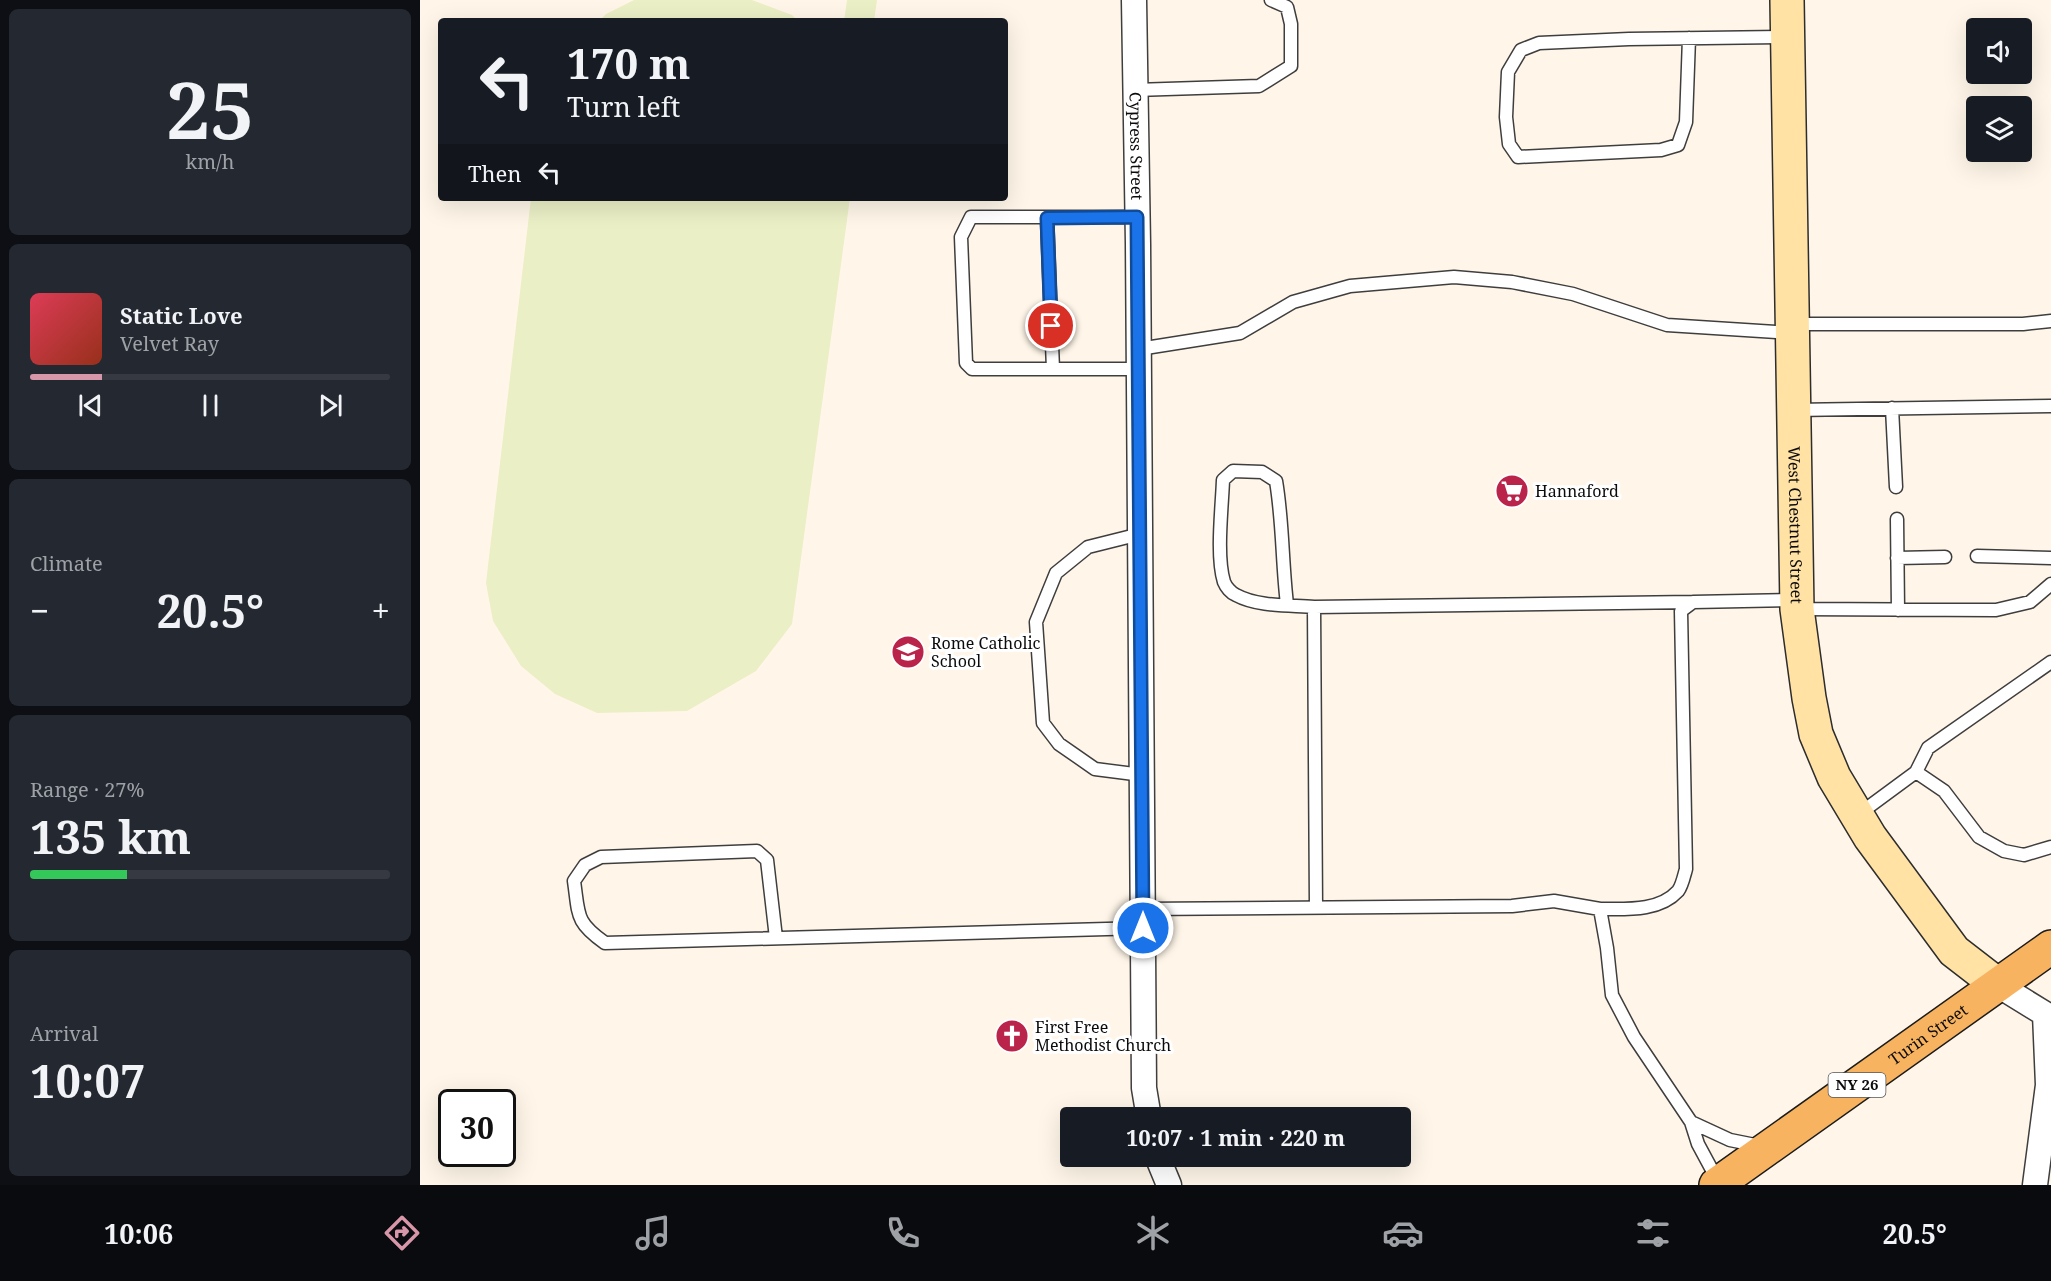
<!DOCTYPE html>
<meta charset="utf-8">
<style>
body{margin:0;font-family:"Noto Serif",serif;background:#242831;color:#f1f3f6;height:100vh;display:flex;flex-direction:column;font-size:22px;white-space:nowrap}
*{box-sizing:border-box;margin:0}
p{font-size:20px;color:#9ea1a6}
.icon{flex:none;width:33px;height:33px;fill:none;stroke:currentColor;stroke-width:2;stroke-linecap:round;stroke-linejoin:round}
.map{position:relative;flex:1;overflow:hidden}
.sheet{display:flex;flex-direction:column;gap:9px;padding:9px;background:#0d0f14;width:420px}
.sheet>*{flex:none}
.guide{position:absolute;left:18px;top:18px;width:570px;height:183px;border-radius:6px;box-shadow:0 6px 24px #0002;background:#171b24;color:#f1f3f6;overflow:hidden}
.tools{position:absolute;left:1546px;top:18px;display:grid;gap:12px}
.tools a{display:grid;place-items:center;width:66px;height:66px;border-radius:6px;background:#171b24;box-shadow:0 6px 24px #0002;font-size:30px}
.speed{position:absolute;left:18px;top:1089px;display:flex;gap:12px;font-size:30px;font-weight:700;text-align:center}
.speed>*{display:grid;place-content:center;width:78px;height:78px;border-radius:50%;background:#171b24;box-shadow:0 6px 24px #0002;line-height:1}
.speed .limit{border:3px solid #111;border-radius:9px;background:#fff;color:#111}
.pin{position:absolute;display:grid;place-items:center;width:51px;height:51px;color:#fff;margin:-26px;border:3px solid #fff;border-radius:50%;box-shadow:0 2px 6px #0007}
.me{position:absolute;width:66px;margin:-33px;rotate:0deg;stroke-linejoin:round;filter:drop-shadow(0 0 4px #0008)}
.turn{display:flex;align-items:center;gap:21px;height:126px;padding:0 30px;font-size:27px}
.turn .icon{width:78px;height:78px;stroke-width:2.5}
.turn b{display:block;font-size:42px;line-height:51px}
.then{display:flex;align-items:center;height:57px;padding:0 30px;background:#0003;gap:12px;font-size:22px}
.big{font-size:45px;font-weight:700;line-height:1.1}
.sheet .widget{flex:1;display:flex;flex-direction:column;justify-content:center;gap:9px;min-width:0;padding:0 21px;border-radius:9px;background:#242831}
.sheet .dial{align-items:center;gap:0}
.dial b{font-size:78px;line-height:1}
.song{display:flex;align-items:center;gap:18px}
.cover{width:72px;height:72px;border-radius:9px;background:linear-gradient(135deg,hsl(350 70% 55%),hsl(10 70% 35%))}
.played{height:6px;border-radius:3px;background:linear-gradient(90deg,#d896a9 20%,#363941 20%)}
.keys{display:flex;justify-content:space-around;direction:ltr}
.heat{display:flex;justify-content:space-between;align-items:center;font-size:33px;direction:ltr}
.charge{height:9px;border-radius:4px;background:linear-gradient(90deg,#34c759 27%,#363941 0)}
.trip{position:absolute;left:640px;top:1107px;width:351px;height:60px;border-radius:6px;background:#171b24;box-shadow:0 6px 24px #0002;font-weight:700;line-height:60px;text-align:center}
.menu{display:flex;height:96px;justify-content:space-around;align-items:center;background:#090b0e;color:#9ea1a6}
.menu .icon{width:42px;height:42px}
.menu .current{color:#d896a9}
.menu b{font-size:27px;color:#f1f3f6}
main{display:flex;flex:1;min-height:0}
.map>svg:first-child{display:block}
.pitch{fill:#eaefc6}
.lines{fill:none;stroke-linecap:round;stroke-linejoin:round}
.lane-casing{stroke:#3e3e3e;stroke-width:15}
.street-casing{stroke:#3e3e3e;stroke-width:27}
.secondary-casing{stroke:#2d2d2d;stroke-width:36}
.primary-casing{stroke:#1c1c1c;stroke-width:36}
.lane{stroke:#fff;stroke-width:12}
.street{stroke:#fff;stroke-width:24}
.secondary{stroke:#ffe2a4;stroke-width:33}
.primary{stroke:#f8b360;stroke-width:33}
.route-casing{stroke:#114b97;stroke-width:15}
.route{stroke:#1a73e8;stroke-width:10}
.labels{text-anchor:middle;stroke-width:6;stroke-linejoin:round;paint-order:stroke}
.shield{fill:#fff;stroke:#545454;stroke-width:1.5}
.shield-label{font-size:15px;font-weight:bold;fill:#0b0b0b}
.street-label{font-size:16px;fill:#0b0b0b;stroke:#fff}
.poi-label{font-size:16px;fill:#0b0b0b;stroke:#fff;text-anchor:start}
</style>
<main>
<section class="sheet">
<div class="widget dial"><b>25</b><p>km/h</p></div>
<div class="widget">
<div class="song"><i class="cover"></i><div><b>Static Love</b><p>Velvet Ray</p></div></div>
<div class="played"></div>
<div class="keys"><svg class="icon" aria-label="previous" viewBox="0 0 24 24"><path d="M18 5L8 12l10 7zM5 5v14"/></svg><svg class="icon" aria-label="pause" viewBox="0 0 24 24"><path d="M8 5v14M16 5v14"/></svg><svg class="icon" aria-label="next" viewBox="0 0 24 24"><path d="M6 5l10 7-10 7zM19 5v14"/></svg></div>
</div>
<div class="widget"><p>Climate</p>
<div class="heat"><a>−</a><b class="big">20.5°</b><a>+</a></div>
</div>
<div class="widget"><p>Range · 27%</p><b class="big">135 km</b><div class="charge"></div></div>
<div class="widget"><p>Arrival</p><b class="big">10:07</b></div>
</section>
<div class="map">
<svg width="1631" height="1185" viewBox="0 0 1631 1185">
<rect width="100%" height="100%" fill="#fff6e9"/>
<path class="pitch" d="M214 0H332L372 15 378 21H179L186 14Z
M427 0H457L454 21H424Z
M111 198H430L372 624 336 671 267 711 177 713 135 694 101 666 73 621 66 583Z"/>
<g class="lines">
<defs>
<path id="lane" d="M1269 38 1266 122 1258 145 1241 150 1098 157 1089 144 1086 117 1088 72 1101 50 1119 43 1209 39 1366 37
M715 90 839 86 871 66V24L867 7 851 0
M717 217H551L541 237 546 363 552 369H719
M627 218 633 369
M1373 324H1603L1631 321
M719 349 820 333 873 302 930 286 1034 277 1092 282 1153 294 1247 325 1371 333
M1472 408 1476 487
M1374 410 1631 406
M1477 519 1478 610
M720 534 668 547 636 573 616 622 623 723 639 744 675 769 722 775
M1557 556 1631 558
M1477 558 1525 557
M867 604C862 563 863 522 856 481L842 472 813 471 803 480C802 508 796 556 804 582 806 587 811 593 816 595 838 607 870 605 894 607
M1379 609 1576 610 1610 602 1631 584
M1496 772 1524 791 1559 837 1584 851 1604 855 1631 847
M1439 814 1496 772 1508 748 1631 662
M896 907 894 607 1273 602
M723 909 1092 906 1134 901 1180 909 1187 948 1192 995 1214 1037 1271 1122 1278 1144 1292 1170 1296 1183
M1180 909C1205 909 1239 912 1258 891 1262 886 1264 876 1266 869L1261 611 1273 602 1374 600
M356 938 347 860 337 851 181 857 165 865 154 881C159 915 155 922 185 943L723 928
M1271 1122 1310 1140 1340 1146"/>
<g id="street">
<path id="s1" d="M714 0 718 244 724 1088 729 1118"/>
<path d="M1578 985 1625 1014 1628 1085 1615 1185"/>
<path d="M737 1156 749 1185"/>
</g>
<g id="secondary">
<path id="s2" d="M1367 0 1377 609 1389 698 1396 734 1414 777 1450 837 1534 951 1578 985"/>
</g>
<g id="primary">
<path id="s3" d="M1296 1185 1631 947"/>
</g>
</defs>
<use href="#lane" class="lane-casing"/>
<use href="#street" class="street-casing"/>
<use href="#secondary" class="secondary-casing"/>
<use href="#primary" class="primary-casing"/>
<use href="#lane" class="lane"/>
<use href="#street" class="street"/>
<use href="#secondary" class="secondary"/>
<use href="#primary" class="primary"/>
</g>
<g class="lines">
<defs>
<path id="route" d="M631 326 627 218 717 217 723 928"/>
</defs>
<use href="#route" class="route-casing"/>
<use href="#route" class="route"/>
</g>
<defs>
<symbol id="supermarket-disc" viewBox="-11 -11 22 22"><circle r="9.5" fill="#ba244b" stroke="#fff"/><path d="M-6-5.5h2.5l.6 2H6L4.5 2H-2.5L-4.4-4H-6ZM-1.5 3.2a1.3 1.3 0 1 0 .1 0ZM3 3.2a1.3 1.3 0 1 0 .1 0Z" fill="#fff"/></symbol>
<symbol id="school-disc" viewBox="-11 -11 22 22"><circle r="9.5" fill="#ba244b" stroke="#fff"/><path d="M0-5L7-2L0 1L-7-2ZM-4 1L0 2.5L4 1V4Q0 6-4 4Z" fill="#fff"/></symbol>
<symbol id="church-disc" viewBox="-11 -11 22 22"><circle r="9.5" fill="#ba244b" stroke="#fff"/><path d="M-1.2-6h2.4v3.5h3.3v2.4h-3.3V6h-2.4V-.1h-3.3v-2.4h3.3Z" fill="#fff"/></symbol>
</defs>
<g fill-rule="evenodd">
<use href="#supermarket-disc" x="1073" y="472" width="38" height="38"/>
<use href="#school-disc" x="469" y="633" width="38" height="38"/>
<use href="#church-disc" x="573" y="1017" width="38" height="38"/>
</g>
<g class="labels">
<rect class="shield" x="1408.5" y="1073" width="57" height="24" rx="4.5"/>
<g class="shield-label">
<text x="1437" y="1090">NY 26</text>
</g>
<g class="street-label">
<text dy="6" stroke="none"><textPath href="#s1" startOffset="146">Cypress Street</textPath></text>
<text dy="6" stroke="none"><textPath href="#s2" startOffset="525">West Chestnut Street</textPath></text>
<text dy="6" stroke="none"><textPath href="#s3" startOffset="260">Turin Street</textPath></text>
</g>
<g class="poi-label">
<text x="1115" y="497">Hannaford</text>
<text x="511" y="649">Rome Catholic<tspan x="511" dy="18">School</tspan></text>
<text x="615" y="1033">First Free<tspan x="615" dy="18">Methodist Church</tspan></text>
</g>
</g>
</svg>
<div class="tools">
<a><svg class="icon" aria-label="sound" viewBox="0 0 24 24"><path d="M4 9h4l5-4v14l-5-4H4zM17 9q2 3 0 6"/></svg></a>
<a><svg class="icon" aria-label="layers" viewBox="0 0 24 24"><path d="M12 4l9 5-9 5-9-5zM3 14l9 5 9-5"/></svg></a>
</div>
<div class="speed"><div class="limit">30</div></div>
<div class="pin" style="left:631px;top:326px;background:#d93025"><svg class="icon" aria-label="arrive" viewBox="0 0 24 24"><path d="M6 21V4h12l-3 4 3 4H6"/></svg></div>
<svg class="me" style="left:723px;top:928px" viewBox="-20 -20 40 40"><circle r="17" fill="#1a73e8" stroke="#fff" stroke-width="3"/><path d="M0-11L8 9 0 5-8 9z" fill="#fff"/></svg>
<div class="trip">10:07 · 1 min · 220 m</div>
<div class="guide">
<div class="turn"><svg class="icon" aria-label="left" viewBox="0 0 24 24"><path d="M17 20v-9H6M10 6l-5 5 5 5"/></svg><div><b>170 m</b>Turn left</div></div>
<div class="then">Then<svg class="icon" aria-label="left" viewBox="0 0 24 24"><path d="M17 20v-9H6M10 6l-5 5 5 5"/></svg></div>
</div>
</div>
</main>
<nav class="menu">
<b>10:06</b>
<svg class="icon current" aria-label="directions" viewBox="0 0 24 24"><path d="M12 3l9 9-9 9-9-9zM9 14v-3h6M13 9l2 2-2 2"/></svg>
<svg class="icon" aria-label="music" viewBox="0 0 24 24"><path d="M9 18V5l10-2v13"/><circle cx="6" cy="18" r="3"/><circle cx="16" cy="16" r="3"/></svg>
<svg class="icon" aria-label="phone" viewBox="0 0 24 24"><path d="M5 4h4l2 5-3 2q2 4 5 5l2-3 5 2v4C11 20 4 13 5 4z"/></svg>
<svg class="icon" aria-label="climate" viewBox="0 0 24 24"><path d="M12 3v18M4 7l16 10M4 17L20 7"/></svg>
<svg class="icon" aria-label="car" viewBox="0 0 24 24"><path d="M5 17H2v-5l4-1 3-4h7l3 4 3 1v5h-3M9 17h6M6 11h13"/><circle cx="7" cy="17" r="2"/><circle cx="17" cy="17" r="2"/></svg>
<svg class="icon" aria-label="filters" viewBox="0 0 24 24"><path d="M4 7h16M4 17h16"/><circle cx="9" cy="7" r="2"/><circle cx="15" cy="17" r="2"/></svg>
<b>20.5°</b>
</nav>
